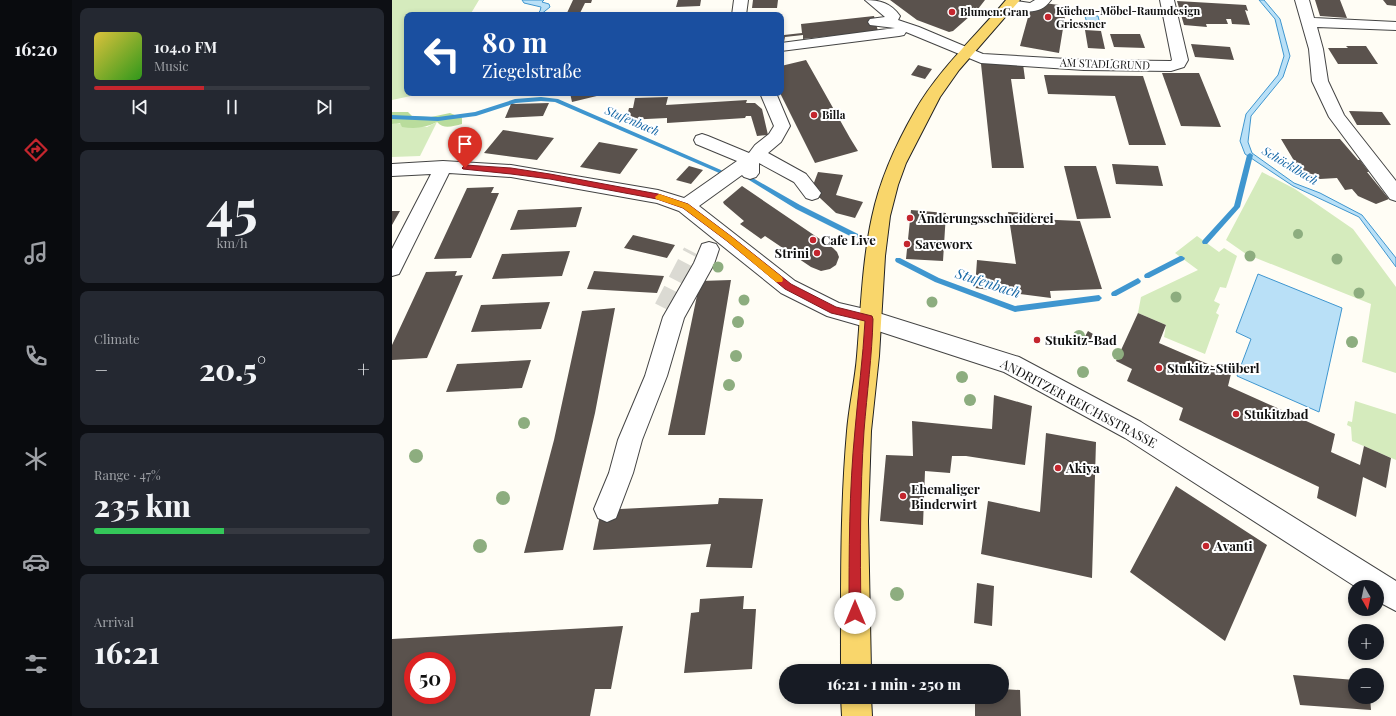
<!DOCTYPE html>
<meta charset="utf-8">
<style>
body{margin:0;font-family:"Playfair Display",serif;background:#242831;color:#f1f3f6;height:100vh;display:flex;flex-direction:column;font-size:15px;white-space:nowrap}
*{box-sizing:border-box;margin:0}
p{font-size:13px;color:#9ea1a6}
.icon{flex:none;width:22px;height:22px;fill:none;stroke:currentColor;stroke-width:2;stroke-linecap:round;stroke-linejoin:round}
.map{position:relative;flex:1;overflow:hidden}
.drawer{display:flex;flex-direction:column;gap:8px;padding:8px;background:#0d0f14;width:320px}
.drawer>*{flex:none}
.hud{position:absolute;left:12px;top:12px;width:380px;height:84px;border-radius:8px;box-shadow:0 2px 6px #0003;background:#1a4fa0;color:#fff;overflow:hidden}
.needle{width:26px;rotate:171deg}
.fabs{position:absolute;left:956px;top:580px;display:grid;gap:8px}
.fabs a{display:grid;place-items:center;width:36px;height:36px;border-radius:50%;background:#171b24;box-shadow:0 2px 6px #0003;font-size:20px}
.speed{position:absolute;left:12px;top:652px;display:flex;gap:8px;font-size:20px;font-weight:700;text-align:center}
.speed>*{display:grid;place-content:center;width:52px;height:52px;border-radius:50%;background:#171b24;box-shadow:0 2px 6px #0003;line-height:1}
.speed .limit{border:6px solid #d22;background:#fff;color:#111}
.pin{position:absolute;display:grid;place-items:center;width:34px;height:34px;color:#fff;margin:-41px -17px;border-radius:50% 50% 50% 0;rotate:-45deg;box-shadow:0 0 4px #0007}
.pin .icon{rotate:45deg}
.me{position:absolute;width:44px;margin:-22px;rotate:0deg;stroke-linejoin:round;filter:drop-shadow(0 0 3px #0008)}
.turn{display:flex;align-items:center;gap:14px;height:84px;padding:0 12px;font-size:18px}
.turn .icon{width:52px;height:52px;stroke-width:2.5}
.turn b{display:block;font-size:28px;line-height:34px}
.big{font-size:30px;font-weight:800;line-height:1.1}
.drawer .tile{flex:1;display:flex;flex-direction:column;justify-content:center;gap:6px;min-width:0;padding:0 14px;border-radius:8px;background:#242831}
.drawer .dial{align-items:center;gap:0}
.dial b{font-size:52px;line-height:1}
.song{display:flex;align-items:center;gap:12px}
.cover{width:48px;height:48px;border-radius:6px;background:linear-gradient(135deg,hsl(50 70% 55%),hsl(110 70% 35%))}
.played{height:4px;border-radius:2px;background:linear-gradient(90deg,#c4262e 40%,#363941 40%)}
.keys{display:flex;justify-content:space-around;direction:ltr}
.heat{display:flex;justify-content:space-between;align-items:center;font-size:22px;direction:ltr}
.charge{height:6px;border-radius:3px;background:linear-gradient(90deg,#34c759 47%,#363941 0)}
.trip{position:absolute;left:387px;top:664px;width:230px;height:40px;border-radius:20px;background:#171b24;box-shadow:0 2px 6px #0003;font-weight:800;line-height:40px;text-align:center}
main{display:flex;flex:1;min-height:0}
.dock{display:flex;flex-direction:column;width:72px;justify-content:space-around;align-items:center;background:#090b0e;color:#9ea1a6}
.dock .icon{width:28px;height:28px}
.dock .active{color:#c4262e}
.dock b{font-size:18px;color:#f1f3f6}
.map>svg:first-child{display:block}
.green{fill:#d5ebbd}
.forest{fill:#b9dc9c}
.water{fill:#b9e0f7;stroke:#3f96cf}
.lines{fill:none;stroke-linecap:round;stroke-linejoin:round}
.stream{fill:#3f96cf;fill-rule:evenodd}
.building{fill:#5a524d;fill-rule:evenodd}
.minor-tunnel{stroke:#dbdad3;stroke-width:20;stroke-dasharray:20 10;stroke-linecap:butt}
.minor-casing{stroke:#444;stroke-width:2}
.major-casing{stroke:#222;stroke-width:2}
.minor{fill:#fff;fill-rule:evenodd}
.major{fill:#f9d66b;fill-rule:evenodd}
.tree{fill:#8dad7f}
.route{fill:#c4262e;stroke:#7f191e}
.slow{fill:#f59e0b}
.poi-dot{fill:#c4262e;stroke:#fff;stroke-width:1.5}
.labels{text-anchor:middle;stroke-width:4;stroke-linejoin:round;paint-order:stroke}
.far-poi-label{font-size:11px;font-weight:bold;fill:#111;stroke:#fff;text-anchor:start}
.far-street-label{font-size:11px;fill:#111;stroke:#fff}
.far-water-label{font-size:12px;font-style:italic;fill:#1768a6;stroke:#fff}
.poi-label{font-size:13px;font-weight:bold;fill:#111;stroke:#fff;text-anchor:start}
.street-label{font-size:13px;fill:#111;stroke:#fff}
.water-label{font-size:14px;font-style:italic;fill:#1768a6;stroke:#fff}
</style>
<main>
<nav class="dock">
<b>16:20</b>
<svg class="icon active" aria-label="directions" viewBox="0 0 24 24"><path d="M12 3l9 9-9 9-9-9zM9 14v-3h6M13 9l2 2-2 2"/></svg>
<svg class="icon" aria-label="music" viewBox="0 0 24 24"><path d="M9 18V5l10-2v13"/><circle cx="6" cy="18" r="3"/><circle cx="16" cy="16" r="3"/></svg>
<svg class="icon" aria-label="phone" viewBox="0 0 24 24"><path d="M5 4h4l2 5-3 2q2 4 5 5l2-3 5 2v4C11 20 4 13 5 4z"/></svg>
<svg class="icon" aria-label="climate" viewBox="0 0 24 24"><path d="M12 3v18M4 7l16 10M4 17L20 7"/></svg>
<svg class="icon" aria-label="car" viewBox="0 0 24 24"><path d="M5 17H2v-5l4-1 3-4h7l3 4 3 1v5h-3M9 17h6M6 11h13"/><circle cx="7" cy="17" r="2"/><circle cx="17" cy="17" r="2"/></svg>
<svg class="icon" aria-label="filters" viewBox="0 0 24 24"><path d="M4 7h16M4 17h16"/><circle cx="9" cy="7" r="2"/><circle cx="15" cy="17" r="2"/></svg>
</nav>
<section class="drawer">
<div class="tile">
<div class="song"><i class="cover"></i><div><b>104.0 FM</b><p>Music</p></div></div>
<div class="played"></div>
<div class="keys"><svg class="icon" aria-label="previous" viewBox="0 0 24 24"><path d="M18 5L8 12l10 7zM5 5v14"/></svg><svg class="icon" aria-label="pause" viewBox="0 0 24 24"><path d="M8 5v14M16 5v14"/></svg><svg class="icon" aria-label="next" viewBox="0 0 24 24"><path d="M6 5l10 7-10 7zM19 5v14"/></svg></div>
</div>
<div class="tile dial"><b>45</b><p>km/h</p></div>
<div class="tile"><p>Climate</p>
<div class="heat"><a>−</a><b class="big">20.5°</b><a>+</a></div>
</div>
<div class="tile"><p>Range · 47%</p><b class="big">235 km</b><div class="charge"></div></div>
<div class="tile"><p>Arrival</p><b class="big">16:21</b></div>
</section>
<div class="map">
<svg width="1004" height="716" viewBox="0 0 1004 716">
<rect width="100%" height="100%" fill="#fffdf5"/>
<path class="green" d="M0 0H87L78 15H15V93H33L0 100Z
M45 122 28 156 0 157V124L4 123 35 127Z
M870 172 903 189 961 229 1004 287V373L970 362 979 304 854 254 834 240Z
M805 236 827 252 832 248 845 256 834 288 828 287 822 301 828 304 824 313 827 315 813 354 772 337 774 325 746 313 749 297 806 270 783 253Z
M963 401 1004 414V460L960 441 959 427 955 425 956 421 960 422Z"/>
<path class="forest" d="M0 112H16L20 116 39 117 58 113 70 118V124C61 126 52 130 45 122 33 128 23 129 10 127L8 123 0 124Z"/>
<path class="water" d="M130 0H152L150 2 157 4 158 7 148 15H144L148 11 149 7 132 3Z
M867 0H872L888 19 898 56 891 77 859 116 856 142 860 153 902 183 928 193 970 215 1004 258V267L967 217 901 186 853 154 848 141 854 114 886 75 892 56 883 19Z
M693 16H706L709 28 696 27Z
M866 274 950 308 927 412 845 376 859 339 844 332Z"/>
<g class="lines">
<path class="stream" d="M149 97 166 99 329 170 330 171 327 173 325 172 163 102 149 101 124 103 84 116 46 121 0 119V115L46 117 83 112 123 99Z
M858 153 861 155 848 207 815 244H811L810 242 811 240 842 206 855 155Z
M359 177 408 205 466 234 467 236 466 238H462L404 209 357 180 356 179Z
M788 256H790L793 258 792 260 757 278H753L752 276 753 274Z
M504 258H508L547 278 623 306 707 295 710 298 707 301 623 312 543 282 504 262 503 260Z
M746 278 749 281 748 283 724 296H720L719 294 720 292Z"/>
</g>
<path class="building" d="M181 0H200L199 3H193L187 15H174Z
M286 0H309L308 6 284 7Z
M361 0H386L385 8H360Z
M498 0H593L586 9 561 31 557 32 525 20Z
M923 0H948L955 18 928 16Z
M991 0H1004V6L995 5Z
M785 1 854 5 856 11 853 10 858 25 840 24 839 19H834L836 24H814L815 27 792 25Z
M652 3 667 5 666 9 674 10 667 53 628 46 638 10 643 11 644 6 652 7Z
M482 16 486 31 411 39V35L393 37 392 42 389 43V32H392V35L410 33 409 24Z
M693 30 709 31 713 49 696 48Z
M718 34H748L753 48 722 47Z
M799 44 838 47 842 60 803 57Z
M954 46H974L986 64H946L936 48H956Z
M414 60 458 138 466 151 423 163 388 93 389 66Z
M589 64H631L633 79H619L632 168H600Z
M526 65 540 69 533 79 519 75Z
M770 73H807L829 127 789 126Z
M652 75 751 76 774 145H737L723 96 656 94Z
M178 93H212L213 94 180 102Z
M276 97 274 105 355 100 354 103H363L370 109 376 135 365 136 359 116H354L353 118 275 123V118L234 120 237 108H241L243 98Z
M157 103 151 116 113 118 119 104Z
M957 111 990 112 999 125H965Z
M111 130 162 138 145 160 92 153Z
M889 139H948L966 160H968L977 172H975L997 199 984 204 966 196 960 189 953 190 945 178 928 179 907 169Z
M207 142 246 149 228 174 188 167Z
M720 164 766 166 771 186 724 184Z
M297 166 311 170 299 184 284 180Z
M672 166H704L719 218 685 219Z
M426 172 451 175 444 195 471 202 463 218 444 213 428 198 425 197 428 190 420 188Z
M350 186 441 248 445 252 447 257 444 265 438 269 429 271 419 267 373 236 369 239 348 224 352 221 332 204 331 202Z
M102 187 99 193H107L79 258 42 259 75 188Z
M190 207 184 227 118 230 126 210Z
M519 210 554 213 551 261 514 259Z
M0 211H8L0 225Z
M616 212 641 213 642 219 688 221 710 289 658 291 659 298 583 288 585 260 624 264Z
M241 235 283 245 275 258 232 248Z
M178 251 170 276 100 279 110 254Z
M65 271 63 276 71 275 35 358 0 360V345L34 272Z
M202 271 272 276 265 293 195 289Z
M339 280 313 435H276L308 281Z
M158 302 149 329 79 332 89 305Z
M223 308 203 413 171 550 132 553 162 440 190 311Z
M746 313 774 325 767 343 839 374 836 386 943 434 939 452 968 465 972 446 999 458 994 488 971 477 964 517 925 498 927 487 787 420 791 408 735 381 740 369 724 361Z
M696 331 701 334 696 345 690 342Z
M139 360 130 388 54 392 65 364Z
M602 395 640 406 633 465 574 456H560L558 473 533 471 531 525 488 521 494 455 521 456 520 421 600 429Z
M654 433 704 442 700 578 589 554 596 501 648 512Z
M784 486 875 545 833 641 738 572Z
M327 498 371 499 360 568 314 567 319 544 201 550 209 510 326 504Z
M585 583 602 586 600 626 582 623Z
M352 596 351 609H364L360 669 292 673 299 613 307 612 308 599Z
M231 626 219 689H203L198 716H0V639ZM21 661H55V695H21Z
M901 675 963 680V697H978L979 710 908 705Z
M610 689 628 690 629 716H583V697H610Z"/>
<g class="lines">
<path class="minor-tunnel" d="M272 308 301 252"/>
<defs>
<path id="minor" d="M342 0H356L354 15H340Z
M473 0C488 0 499 3 508 16L506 20 527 27 591 54 692 60 779 61 780 60 768 0H782L796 60 792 67 779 71 692 70 589 63 514 32 512 35 507 36 389 51V43L503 28 478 25 476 22 478 19 493 17Z
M618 0 638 3 643 0H659C647 17 630 11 614 7L612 4 614 1Z
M903 0H917L922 18 1004 22V30L925 27 931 49 936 81 952 115 1004 181V201L998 199 937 117 920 81 917 49Z
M368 93H384L398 126 389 142 376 153 414 174 429 193 426 198 420 200 414 198 402 182 367 163V173L364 177 358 179 352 177 350 175 307 206 403 281 447 303 477 310 627 357 749 422 1004 581V611L985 601V587H964L733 438 612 372 477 328 435 316 389 293 287 211 265 203 119 177 57 173 7 274 0 276V249L39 174 0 176V164L51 161 119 165 266 190 292 198 345 161 304 144 302 140 304 136 310 134 316 136 357 153 363 145 377 134 382 126Z
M317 242 324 244 327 249 322 264 292 318 275 376 250 440 241 473 224 518 215 522 206 518 202 509 217 473 226 440 253 376 271 317 302 263 310 244Z"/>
<path id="major" d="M614 0H628L567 70 548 97 514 163 506 185 498 216 493 256 487 356 479 431 476 521 479 671H449C449 591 448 510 455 431 457 406 463 381 465 356 469 309 470 263 480 217 488 179 504 144 523 111 547 69 583 37 614 0Z
M449 697H479L480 716H450Z"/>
</defs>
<use href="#minor" class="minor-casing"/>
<use href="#major" class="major-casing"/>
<use href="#minor" class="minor"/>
<use href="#major" class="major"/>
</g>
<g class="tree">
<circle cx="906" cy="234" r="5"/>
<circle cx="858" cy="256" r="5.5"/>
<circle cx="945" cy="259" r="5.5"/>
<circle cx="326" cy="267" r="5.5"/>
<circle cx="967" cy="293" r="5.5"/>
<circle cx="784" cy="297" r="5.5"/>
<circle cx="352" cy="300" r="5.5"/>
<circle cx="540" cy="302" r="5.5"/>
<circle cx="346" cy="322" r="6"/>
<circle cx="687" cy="336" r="6"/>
<circle cx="960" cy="342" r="6"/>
<circle cx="726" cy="354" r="6"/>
<circle cx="344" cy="356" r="6"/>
<circle cx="691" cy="372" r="6"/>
<circle cx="570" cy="377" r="6"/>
<circle cx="337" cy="385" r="6"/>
<circle cx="578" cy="400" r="6"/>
<circle cx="132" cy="423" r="6"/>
<circle cx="24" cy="456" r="7"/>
<circle cx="111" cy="498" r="7"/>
<circle cx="88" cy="546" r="7"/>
<circle cx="505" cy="594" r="7"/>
</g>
<path class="route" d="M73 165 119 168 158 174 266 194 296 204 340 237 399 284 444 307 480 316 481 319C480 356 475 393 472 431 468 491 468 553 469 613L467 617 463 619 459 617 457 613C457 553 457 491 463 430 466 394 471 358 473 321L439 313 393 289 335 241 291 208 265 199 158 179 119 174 71 169 70 168Z"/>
<path class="slow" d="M267 194 296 204 340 237 390 277 391 280 390 282H384L335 241 291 208 264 199 263 197Z"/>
<g class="poi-dot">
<circle cx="560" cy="12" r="4"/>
<circle cx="656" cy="17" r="4"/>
<circle cx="422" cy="115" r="4"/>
<circle cx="518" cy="218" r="4"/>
<circle cx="421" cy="240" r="4"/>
<circle cx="515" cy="244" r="4"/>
<circle cx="425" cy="253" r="4"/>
<circle cx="645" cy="340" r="4"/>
<circle cx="767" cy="368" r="4"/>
<circle cx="844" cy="414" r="4"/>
<circle cx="666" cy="468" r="4"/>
<circle cx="511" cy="496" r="4"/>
<circle cx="814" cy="546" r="4"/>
</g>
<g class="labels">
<g class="far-poi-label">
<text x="664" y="15">Küchen-Möbel-Raumdesign<tspan x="664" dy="13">Griessner</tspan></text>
<text x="568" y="16">Blumen:Gran</text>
<text x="430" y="119">Billa</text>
</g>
<g class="far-street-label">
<text transform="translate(713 64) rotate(2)" y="4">AM STADLGRUND</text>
</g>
<g class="far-water-label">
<text transform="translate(240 121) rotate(23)" y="4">Stufenbach</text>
<text transform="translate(898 166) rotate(31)" y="4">Schöcklbach</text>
</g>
<g class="poi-label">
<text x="526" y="223">Änderungsschneiderei</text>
<text x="429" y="245">Cafe Live</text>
<text x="523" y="249">Saveworx</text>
<text x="417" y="258" text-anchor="end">Strini</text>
<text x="653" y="345">Stukitz-Bad</text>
<text x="775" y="373">Stukitz-Stüberl</text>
<text x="852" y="419">Stukitzbad</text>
<text x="674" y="473">Akiya</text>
<text x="519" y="494">Ehemaliger<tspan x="519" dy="15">Binderwirt</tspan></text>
<text x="822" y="551">Avanti</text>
</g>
<g class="street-label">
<text transform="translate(687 403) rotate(28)" y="5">ANDRITZER REICHSSTRASSE</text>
</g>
<g class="water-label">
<text transform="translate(596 283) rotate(18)" y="5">Stufenbach</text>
</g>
</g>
</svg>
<div class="fabs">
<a><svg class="needle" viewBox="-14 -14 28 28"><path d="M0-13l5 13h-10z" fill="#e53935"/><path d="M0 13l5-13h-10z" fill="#9ea1a6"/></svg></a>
<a>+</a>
<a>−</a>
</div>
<div class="speed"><div class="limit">50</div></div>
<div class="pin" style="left:73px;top:168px;background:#d93025"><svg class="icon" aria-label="arrive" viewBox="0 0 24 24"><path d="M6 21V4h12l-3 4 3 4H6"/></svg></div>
<svg class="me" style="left:463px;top:613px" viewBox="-20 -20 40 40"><circle r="19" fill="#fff"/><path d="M0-13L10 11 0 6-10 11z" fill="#c4262e"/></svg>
<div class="trip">16:21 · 1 min · 250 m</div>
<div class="hud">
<div class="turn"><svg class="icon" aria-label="left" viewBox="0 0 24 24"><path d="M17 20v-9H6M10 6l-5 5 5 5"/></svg><div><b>80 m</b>Ziegelstraße</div></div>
</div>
</div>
</main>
